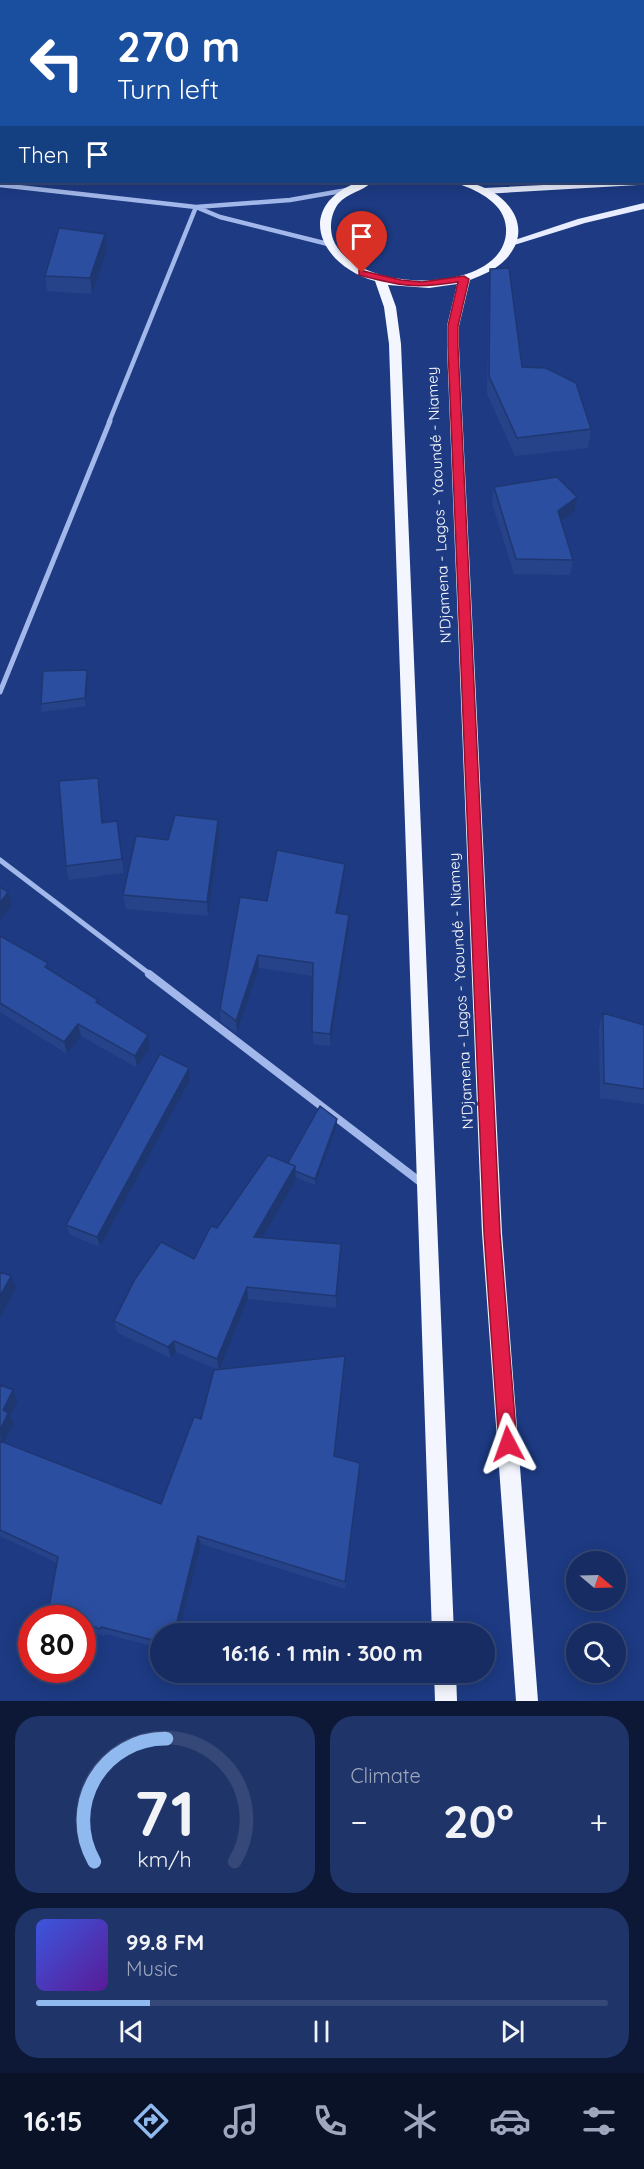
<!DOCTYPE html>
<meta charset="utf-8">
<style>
body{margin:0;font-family:Quicksand,sans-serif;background:#1f3468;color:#f1f3f6;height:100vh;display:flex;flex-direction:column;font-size:22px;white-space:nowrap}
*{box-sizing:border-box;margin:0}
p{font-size:20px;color:#9ea7be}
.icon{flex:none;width:33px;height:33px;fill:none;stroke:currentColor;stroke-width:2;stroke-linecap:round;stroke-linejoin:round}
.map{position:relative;height:1701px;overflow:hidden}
.side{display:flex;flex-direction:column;gap:15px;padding:15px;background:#0c1836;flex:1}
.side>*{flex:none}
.banner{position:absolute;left:0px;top:0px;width:645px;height:183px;box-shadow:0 3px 15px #0003,0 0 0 2px #354877;background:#1a4fa0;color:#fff;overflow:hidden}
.needle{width:39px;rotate:109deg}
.tools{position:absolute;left:566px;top:1551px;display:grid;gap:12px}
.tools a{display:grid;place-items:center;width:60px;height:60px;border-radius:50%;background:#162c62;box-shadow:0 3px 15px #0003,0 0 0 2px #354877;font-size:30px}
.speed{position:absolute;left:18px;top:1605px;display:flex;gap:12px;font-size:30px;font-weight:700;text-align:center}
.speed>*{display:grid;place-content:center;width:78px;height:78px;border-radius:50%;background:#162c62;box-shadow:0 3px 15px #0003,0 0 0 2px #354877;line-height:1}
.speed .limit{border:9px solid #d22;background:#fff;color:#111}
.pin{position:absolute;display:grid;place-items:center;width:51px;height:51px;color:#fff;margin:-62px -26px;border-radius:50% 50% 50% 0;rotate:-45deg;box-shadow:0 0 6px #0007}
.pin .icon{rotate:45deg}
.me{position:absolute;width:66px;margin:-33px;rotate:356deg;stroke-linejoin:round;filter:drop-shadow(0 0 4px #0008)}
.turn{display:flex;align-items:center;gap:21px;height:126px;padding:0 18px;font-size:27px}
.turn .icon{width:78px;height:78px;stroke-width:2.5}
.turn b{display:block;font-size:42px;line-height:51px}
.then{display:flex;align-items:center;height:57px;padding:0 18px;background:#0003;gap:12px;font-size:22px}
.big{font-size:45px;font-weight:700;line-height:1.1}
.side .card{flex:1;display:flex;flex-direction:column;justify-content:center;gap:9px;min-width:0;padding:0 21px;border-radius:24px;background:#1f3468}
.side .dial{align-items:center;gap:0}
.dial svg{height:156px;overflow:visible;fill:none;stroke:#354877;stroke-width:7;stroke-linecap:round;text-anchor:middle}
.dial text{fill:#f1f3f6;stroke:none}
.song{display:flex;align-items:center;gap:18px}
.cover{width:72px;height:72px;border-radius:9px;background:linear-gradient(135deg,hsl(230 70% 55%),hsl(270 70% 35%))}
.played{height:6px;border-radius:3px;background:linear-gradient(90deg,#90b9f0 20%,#354877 20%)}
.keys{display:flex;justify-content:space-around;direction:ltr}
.heat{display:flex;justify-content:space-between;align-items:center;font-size:33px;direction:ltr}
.side .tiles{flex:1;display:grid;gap:15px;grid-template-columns:1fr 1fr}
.card:last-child{grid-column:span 2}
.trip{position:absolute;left:150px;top:1623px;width:345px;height:60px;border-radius:30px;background:#162c62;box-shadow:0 3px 15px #0003,0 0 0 2px #354877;font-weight:700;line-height:60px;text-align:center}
.dock{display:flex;height:96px;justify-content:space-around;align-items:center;background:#091227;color:#9ea7be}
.dock .icon{width:42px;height:42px}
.dock .selected{color:#90b9f0}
.dock b{font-size:27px;color:#f1f3f6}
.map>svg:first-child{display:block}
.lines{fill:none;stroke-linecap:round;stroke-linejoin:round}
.minor-far2{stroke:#a3b8ea;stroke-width:4.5}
.minor-far1{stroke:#a3b8ea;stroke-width:5}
.minor{stroke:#a3b8ea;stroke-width:8}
.primary{fill:#e7ecfe;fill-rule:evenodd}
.trunk{fill:#f3f6fe;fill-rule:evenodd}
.wall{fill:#26438a}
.shaded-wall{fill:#1f3771}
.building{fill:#2c4ea1;stroke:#1f3771;stroke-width:1.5}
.route{fill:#e11d48;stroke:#92132f;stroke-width:1.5}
.labels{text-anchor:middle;stroke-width:6;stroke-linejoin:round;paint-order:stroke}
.street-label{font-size:15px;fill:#fff;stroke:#1d3a83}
</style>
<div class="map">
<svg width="644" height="1701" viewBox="0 0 644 1701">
<rect width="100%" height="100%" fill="#1d3a83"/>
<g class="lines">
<path class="minor-far2" d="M0 185 196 207 290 200 347 190
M196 207 220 217 328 244
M109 422 196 207"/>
<path class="minor-far1" d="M0 692 110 421
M0 860 151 975"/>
<path class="minor" d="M149 974 423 1184"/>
<path class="primary" d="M605 182H643L638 185 484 194 479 191 484 188Z
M644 203V209L585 223 511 246 506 243 578 219Z"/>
<path class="trunk" d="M378 0H388V2H378Z
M411 0H421L422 2H412Z
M358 182H372C362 192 348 192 338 204 331 214 329 227 333 239 355 297 510 295 506 228 505 204 479 191 459 184L458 182C497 182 540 222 506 259 497 269 483 275 470 280L459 326V347L502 1233 538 1701H516L482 1233 447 347V326L457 284 429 288 388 285 396 307 401 344 454 1634H432L389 344 384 307 375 281C320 266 293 207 358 182Z
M434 1672H456L457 1701H435Z"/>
</g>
<path class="wall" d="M107 250 92 294 47 291 45 276Z
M490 269 522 367 591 429 588 448 515 456 487 394 489 288Z
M494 487 577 497 574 512 562 522 573 560 570 575 514 574 492 503Z
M87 670 88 678 86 706 42 712 41 704Z
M100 793 103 822 120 836 124 873 69 880 66 866Z
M220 834 208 916 126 909 123 895 168 840Z
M344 877 338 913 349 915V928L330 1046 313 1044V976L259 968 237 1033 221 1022 220 1009 267 901Z
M0 936 99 1004 148 1035 150 1047 137 1068 81 1036 67 1054 0 1012Z
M603 1013 644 1025V1104L600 1098 599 1028Z
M189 1068 190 1080 100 1247 70 1235 66 1225Z
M337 1119V1126L315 1185 295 1177 296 1180 262 1238 340 1256 336 1308 248 1299 219 1370 176 1352 171 1358 118 1333 114 1321 194 1259 217 1228 288 1163Z
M345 1356 334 1456 360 1463 345 1589 201 1544 160 1634V1648L105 1634 104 1636 82 1629V1618H52L48 1613 57 1563 0 1536V1385L13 1390 18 1401 10 1416 14 1423 4 1443 161 1504 201 1419Z"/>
<path class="shaded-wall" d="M105 234 107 250 92 294 90 278Z
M577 497 574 512 556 526 558 511Z
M87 670 88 678 86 706 85 698Z
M98 778 100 793 105 837 102 823Z
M218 820 220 834 208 916 207 902Z
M117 821 120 836 124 873 122 859Z
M345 864 344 877 336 926V913Z
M8 892 12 905 0 921V903Z
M349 915V928L330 1046V1034Z
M258 955 259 968 237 1033 236 1021Z
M78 1024 81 1036 67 1054 64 1042Z
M148 1035 150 1047 137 1068 135 1056Z
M189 1068 190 1080 100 1247 97 1237Z
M337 1119V1126L315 1185V1179Z
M295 1166 296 1180 255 1250 254 1237Z
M341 1244 340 1256 336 1308V1296Z
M11 1276 16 1288 0 1317V1296Z
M247 1287 248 1299 219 1370 217 1359Z
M174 1341 176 1352 171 1358 168 1347Z
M13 1390 18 1401 10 1416 14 1423 1 1449 0 1430 3 1410Z
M198 1536 201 1544 178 1634H174Z"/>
<path class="building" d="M122 0H152L151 2H122Z
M59 228 105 234 90 278 45 276Z
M509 268 522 367 546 368 576 383 591 429 517 438 489 376 490 269Z
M557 477 577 497 558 511 573 560 516 559 494 487Z
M87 670 85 698 41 704 43 671Z
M98 778 102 823 117 821 122 859 66 866 59 781Z
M175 815 218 820 207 902 123 895 136 836 168 840Z
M277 850 345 864 336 913 349 915 330 1034 312 1032 313 963 258 955 236 1021 220 1009 240 897 267 901Z
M0 887 8 892 0 903Z
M0 936 48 963 45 967 98 1000 96 1002 148 1035 135 1056 78 1024 64 1042 0 1003Z
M603 1013 644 1025V1089L604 1083Z
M160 1054 189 1068 97 1237 66 1225Z
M320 1106 337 1119 315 1179 295 1171V1166L288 1163Z
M268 1155 295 1166 254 1237 341 1244 336 1296 247 1287 217 1359 174 1341 168 1347 114 1321 135 1279 161 1242 194 1259 211 1226 217 1228Z
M0 1272 11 1276 0 1296Z
M345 1356 334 1456 360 1463 345 1582 198 1536 174 1634H160V1642L101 1627 100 1629 82 1623V1618H67L48 1613 58 1557 0 1530V1441L161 1504 194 1417 201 1419 214 1370Z
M0 1385 13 1390 3 1410 8 1413 0 1430Z"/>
<path class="route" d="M359 270 401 280 422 282 464 276 469 279 458 326V347L500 1233 517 1444 514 1450 508 1452 502 1450 499 1444 484 1233 448 347V326L458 282C414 289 401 286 359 275Z"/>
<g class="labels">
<g class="street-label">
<text transform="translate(439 505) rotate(-93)" y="5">N'Djamena - Lagos - Yaoundé - Niamey</text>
<text transform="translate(461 991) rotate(-93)" y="5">N'Djamena - Lagos - Yaoundé - Niamey</text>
</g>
</g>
</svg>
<div class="tools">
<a><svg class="needle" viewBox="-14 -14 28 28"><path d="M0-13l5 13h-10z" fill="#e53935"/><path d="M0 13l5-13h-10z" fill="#9ea7be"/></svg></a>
<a><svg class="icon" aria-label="search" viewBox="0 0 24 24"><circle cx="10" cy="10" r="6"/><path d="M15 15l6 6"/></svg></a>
</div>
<div class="speed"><div class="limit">80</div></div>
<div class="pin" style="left:362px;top:273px;background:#d93025"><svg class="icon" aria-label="arrive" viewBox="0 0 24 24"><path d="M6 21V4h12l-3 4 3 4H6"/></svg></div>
<svg class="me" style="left:508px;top:1444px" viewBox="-20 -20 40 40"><path d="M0-17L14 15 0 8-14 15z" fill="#e11d48" stroke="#fff" stroke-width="4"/></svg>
<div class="trip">16:16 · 1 min · 300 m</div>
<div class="banner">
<div class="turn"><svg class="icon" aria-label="left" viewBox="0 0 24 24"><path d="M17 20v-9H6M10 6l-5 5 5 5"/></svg><div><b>270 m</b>Turn left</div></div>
<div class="then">Then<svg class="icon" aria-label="arrive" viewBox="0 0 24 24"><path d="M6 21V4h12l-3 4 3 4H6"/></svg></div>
</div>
</div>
<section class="side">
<div class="tiles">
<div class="card dial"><svg viewBox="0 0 100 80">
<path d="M14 69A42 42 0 1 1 86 69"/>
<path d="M14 69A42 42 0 0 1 51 6" stroke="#90b9f0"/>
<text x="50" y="56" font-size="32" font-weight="700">71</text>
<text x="50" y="72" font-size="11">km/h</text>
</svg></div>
<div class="card"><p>Climate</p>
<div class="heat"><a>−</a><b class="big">20°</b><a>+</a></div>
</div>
<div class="card">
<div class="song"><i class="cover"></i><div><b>99.8 FM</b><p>Music</p></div></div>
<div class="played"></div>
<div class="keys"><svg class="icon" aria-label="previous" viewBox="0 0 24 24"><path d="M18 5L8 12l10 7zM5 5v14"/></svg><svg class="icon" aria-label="pause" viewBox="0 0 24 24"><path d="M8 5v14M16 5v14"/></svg><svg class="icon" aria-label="next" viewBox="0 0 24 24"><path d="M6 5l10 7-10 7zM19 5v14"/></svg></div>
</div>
</div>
</section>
<nav class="dock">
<b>16:15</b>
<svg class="icon selected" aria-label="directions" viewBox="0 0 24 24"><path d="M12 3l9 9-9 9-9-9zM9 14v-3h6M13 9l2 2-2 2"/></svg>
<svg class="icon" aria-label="music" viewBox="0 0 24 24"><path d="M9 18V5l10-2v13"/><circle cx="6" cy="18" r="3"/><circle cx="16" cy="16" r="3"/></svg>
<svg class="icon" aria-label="phone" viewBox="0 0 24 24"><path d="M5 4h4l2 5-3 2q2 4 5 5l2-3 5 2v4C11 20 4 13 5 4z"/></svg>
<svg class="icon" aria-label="climate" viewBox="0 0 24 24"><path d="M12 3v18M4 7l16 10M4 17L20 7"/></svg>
<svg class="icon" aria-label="car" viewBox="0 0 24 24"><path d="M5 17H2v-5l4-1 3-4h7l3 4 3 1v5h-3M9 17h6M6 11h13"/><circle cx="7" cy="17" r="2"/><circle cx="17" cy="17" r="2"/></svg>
<svg class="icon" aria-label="filters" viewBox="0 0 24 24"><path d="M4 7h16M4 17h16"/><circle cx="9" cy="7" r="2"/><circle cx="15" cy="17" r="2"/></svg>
</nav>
